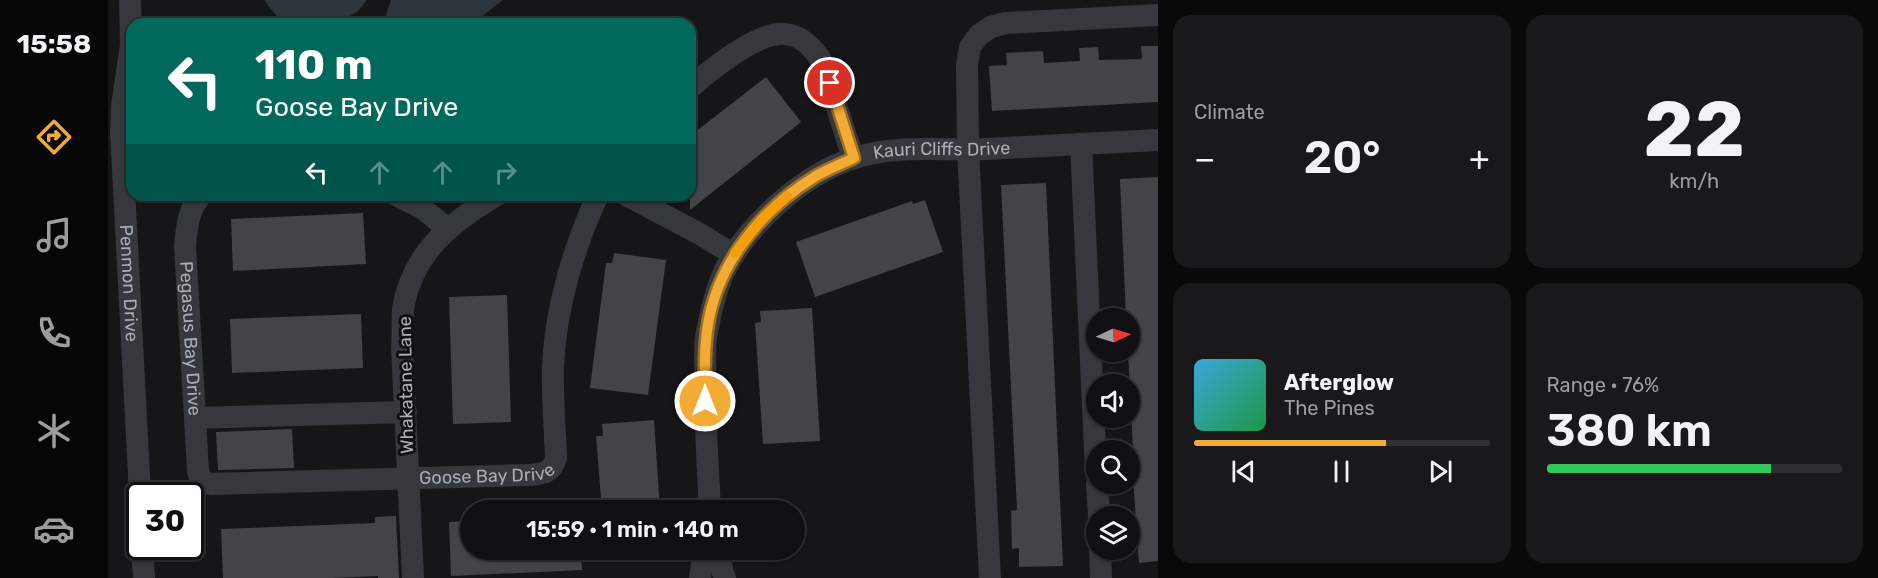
<!DOCTYPE html>
<meta charset="utf-8">
<style>
body{margin:0;font-family:Rubik,sans-serif;background:#19191b;color:#f1f3f6;height:100vh;display:flex;flex-direction:column;font-size:22px;white-space:nowrap}
*{box-sizing:border-box;margin:0}
p{font-size:20px;color:#9c9d9f}
.icon{flex:none;width:33px;height:33px;fill:none;stroke:currentColor;stroke-width:2;stroke-linecap:round;stroke-linejoin:round}
.map{position:relative;flex:1;overflow:hidden}
.drawer{display:flex;flex-direction:column;gap:15px;padding:15px;background:#09090a;width:720px}
.drawer>*{flex:none}
.banner{position:absolute;left:18px;top:18px;width:570px;height:183px;border-radius:18px;box-shadow:0 2px 4px #0004,0 0 0 2px #303032;background:#00695c;color:#fff;overflow:hidden}
.needle{width:39px;rotate:86deg}
.buttons{position:absolute;left:978px;top:308px;display:grid;gap:12px}
.buttons a{display:grid;place-items:center;width:54px;height:54px;border-radius:50%;background:#101012;box-shadow:0 2px 4px #0004,0 0 0 2px #303032;font-size:30px}
.speed{position:absolute;left:18px;top:482px;display:flex;gap:12px;font-size:30px;font-weight:700;text-align:center}
.speed>*{display:grid;place-content:center;width:78px;height:78px;border-radius:50%;background:#101012;box-shadow:0 2px 4px #0004,0 0 0 2px #303032;line-height:1}
.speed .limit{border:3px solid #111;border-radius:9px;background:#fff;color:#111}
.pin{position:absolute;display:grid;place-items:center;width:51px;height:51px;color:#fff;margin:-26px;border:3px solid #fff;border-radius:50%;box-shadow:0 2px 6px #0007}
.me{position:absolute;width:66px;margin:-33px;rotate:0deg;stroke-linejoin:round;filter:drop-shadow(0 0 4px #0008)}
.turn{display:flex;align-items:center;gap:21px;height:126px;padding:0 30px;font-size:27px}
.turn .icon{width:78px;height:78px;stroke-width:2.5}
.turn b{display:block;font-size:42px;line-height:51px}
.lanes{display:flex;align-items:center;height:57px;padding:0 30px;background:#0003;justify-content:center;gap:30px;direction:ltr}
.lanes .off{opacity:.35}
.big{font-size:45px;font-weight:600;line-height:1.1}
.drawer .card{flex:1;display:flex;flex-direction:column;justify-content:center;gap:9px;min-width:0;padding:0 21px;border-radius:18px;background:#19191b}
.drawer .dial{align-items:center;gap:0}
.dial b{font-size:78px;line-height:1}
.song{display:flex;align-items:center;gap:18px}
.cover{width:72px;height:72px;border-radius:9px;background:linear-gradient(135deg,hsl(200 70% 55%),hsl(140 70% 35%))}
.played{height:6px;border-radius:3px;background:linear-gradient(90deg,#f2ab34 65%,#303032 65%)}
.keys{display:flex;justify-content:space-around;direction:ltr}
.heat{display:flex;justify-content:space-between;align-items:center;font-size:33px;direction:ltr}
.charge{height:9px;border-radius:4px;background:linear-gradient(90deg,#34c759 76%,#303032 0)}
.drawer .tiles{flex:1;display:grid;gap:15px;grid-template-columns:repeat(2,1fr)}
.trip{position:absolute;left:352px;top:500px;width:345px;height:60px;border-radius:30px;background:#101012;box-shadow:0 2px 4px #0004,0 0 0 2px #303032;font-weight:600;line-height:60px;text-align:center}
main{display:flex;flex:1;min-height:0}
.dock{display:flex;flex-direction:column;width:108px;justify-content:space-around;align-items:center;background:#060607;color:#9c9d9f}
.dock .icon{width:42px;height:42px}
.dock .on{color:#f2ab34}
.dock b{font-size:27px;color:#f1f3f6}
.map>svg:first-child{display:block}
.water{fill:#2c363c}
.building{fill:#424448}
.lines{fill:none;stroke-linecap:round;stroke-linejoin:round}
.minor{stroke:#37383d;stroke-width:22}
.route-casing{stroke:#9d6f22;stroke-width:15}
.route{stroke:#f2ab34;stroke-width:10}
.slow{stroke:#f59e0b;stroke-width:10}
.labels{text-anchor:middle;stroke-width:6;stroke-linejoin:round;paint-order:stroke}
.street-label{font-size:18px;fill:#a8aeb8;stroke:#111113}
</style>
<main>
<nav class="dock">
<b>15:58</b>
<svg class="icon on" aria-label="directions" viewBox="0 0 24 24"><path d="M12 3l9 9-9 9-9-9zM9 14v-3h6M13 9l2 2-2 2"/></svg>
<svg class="icon" aria-label="music" viewBox="0 0 24 24"><path d="M9 18V5l10-2v13"/><circle cx="6" cy="18" r="3"/><circle cx="16" cy="16" r="3"/></svg>
<svg class="icon" aria-label="phone" viewBox="0 0 24 24"><path d="M5 4h4l2 5-3 2q2 4 5 5l2-3 5 2v4C11 20 4 13 5 4z"/></svg>
<svg class="icon" aria-label="climate" viewBox="0 0 24 24"><path d="M12 3v18M4 7l16 10M4 17L20 7"/></svg>
<svg class="icon" aria-label="car" viewBox="0 0 24 24"><path d="M5 17H2v-5l4-1 3-4h7l3 4 3 1v5h-3M9 17h6M6 11h13"/><circle cx="7" cy="17" r="2"/><circle cx="17" cy="17" r="2"/></svg>
</nav>
<div class="map">
<svg width="1050" height="578" viewBox="0 0 1050 578">
<rect width="100%" height="100%" fill="#161618"/>
<path class="water" d="M156 0H259L250 11 230 24H185L172 20Z
M283 0H395L364 24H275Z"/>
<path class="building" d="M1033 46H1050V102L884 111 881 66 899 65 898 53 935 51 936 63 972 61 971 48 990 47 991 60 1034 59Z
M658 77 693 122 582 210V136Z
M1050 177V561L1031 563 1023 449H1025L1020 351H1022V318H1018L1012 179Z
M938 183 955 566 911 567V548L904 549 903 511 909 510 893 185Z
M817 200 835 252 707 297 688 242 804 201 805 204Z
M255 213 258 264 125 271 123 219Z
M506 253 558 260 540 395 482 388 498 263H504Z
M399 295 403 422 345 424 341 297Z
M704 308 712 441 655 444 647 323 653 322 652 311Z
M253 314 255 368 124 373 122 319Z
M546 420 552 510H494L488 436H495L494 424Z
M184 429 186 468 110 470 108 432Z
M288 516 291 578H270V576L225 578H115L113 529 267 523V517Z
M363 521V549H473L474 570 343 576 341 522Z"/>
<g class="lines">
<g class="minor">
<path id="s1" d="M22 0 23 45 14 106 13 131 32 495"/>
<path d="M582 88C602 70 643 37 670 34 691 32 706 48 715 64L745 158"/>
<path d="M973 144 988 471"/>
<path id="s2" d="M93 195C80 210 79 227 77 246L87 418 298 412"/>
<path d="M288 195 314 208 340 229"/>
<path d="M518 195 592 234 626 255"/>
<path id="s3" d="M87 418 90 471 93 481 103 484 418 475C433 474 443 475 448 458 447 428 444 397 445 367 447 310 466 246 490 195"/>
<path d="M989 483 991 516"/>
<path id="s4" d="M602 510C600 468 597 425 597 383 598 368 596 352 598 337 602 315 607 292 616 272 639 225 696 173 747 158 789 144 834 151 878 149 935 146 993 143 1050 140"/>
<path d="M34 546 36 578"/>
<path d="M611 549 614 570 617 578"/>
<path d="M992 549 993 578"/>
<path d="M305 578 294 347C295 335 294 321 295 309 304 253 343 222 389 195"/>
<path d="M592 578 596 549"/>
<path d="M882 578 860 149 859 65 862 47 871 35 883 27 898 23 1050 15"/>
</g>
</g>
<g class="lines">
<defs>
<path id="route" d="M597 401C597 381 596 361 598 341 603 271 649 212 708 176 720 169 733 164 746 158L722 83"/>
</defs>
<use href="#route" class="route-casing"/>
<use href="#route" class="route"/>
<path class="slow" d="M627 253 653 220 679 196"/>
</g>
<g class="labels">
<g class="street-label">
<text dy="6" stroke="none"><textPath href="#s4" startOffset="506">Kauri Cliffs Drive</textPath></text>
<text dy="6" stroke="none"><textPath href="#s1" startOffset="284">Penmon Drive</textPath></text>
<text dy="6" stroke="none"><textPath href="#s2" startOffset="147">Pegasus Bay Drive</textPath></text>
<text transform="translate(298 385) rotate(-91)" y="6">Whakatane Lane</text>
<text dy="6" stroke="none"><textPath href="#s3" startOffset="350">Goose Bay Drive</textPath></text>
</g>
</g>
</svg>
<div class="buttons">
<a><svg class="needle" viewBox="-14 -14 28 28"><path d="M0-13l5 13h-10z" fill="#e53935"/><path d="M0 13l5-13h-10z" fill="#9c9d9f"/></svg></a>
<a><svg class="icon" aria-label="sound" viewBox="0 0 24 24"><path d="M4 9h4l5-4v14l-5-4H4zM17 9q2 3 0 6"/></svg></a>
<a><svg class="icon" aria-label="search" viewBox="0 0 24 24"><circle cx="10" cy="10" r="6"/><path d="M15 15l6 6"/></svg></a>
<a><svg class="icon" aria-label="layers" viewBox="0 0 24 24"><path d="M12 4l9 5-9 5-9-5zM3 14l9 5 9-5"/></svg></a>
</div>
<div class="speed"><div class="limit">30</div></div>
<div class="pin" style="left:722px;top:83px;background:#d93025"><svg class="icon" aria-label="arrive" viewBox="0 0 24 24"><path d="M6 21V4h12l-3 4 3 4H6"/></svg></div>
<svg class="me" style="left:597px;top:401px" viewBox="-20 -20 40 40"><circle r="17" fill="#f2ab34" stroke="#fff" stroke-width="3"/><path d="M0-11L8 9 0 5-8 9z" fill="#fff"/></svg>
<div class="trip">15:59 · 1 min · 140 m</div>
<div class="banner">
<div class="turn"><svg class="icon" aria-label="left" viewBox="0 0 24 24"><path d="M17 20v-9H6M10 6l-5 5 5 5"/></svg><div><b>110 m</b>Goose Bay Drive</div></div>
<div class="lanes"><svg class="icon" aria-label="left" viewBox="0 0 24 24"><path d="M17 20v-9H6M10 6l-5 5 5 5"/></svg><svg class="icon off" aria-label="ahead" viewBox="0 0 24 24"><path d="M12 20V5M6 11l6-6 6 6"/></svg><svg class="icon off" aria-label="ahead" viewBox="0 0 24 24"><path d="M12 20V5M6 11l6-6 6 6"/></svg><svg class="icon off" aria-label="right" viewBox="0 0 24 24"><path d="M7 20v-9h11M14 6l5 5-5 5"/></svg></div>
</div>
</div>
<section class="drawer">
<div class="tiles">
<div class="card"><p>Climate</p>
<div class="heat"><a>−</a><b class="big">20°</b><a>+</a></div>
</div>
<div class="card dial"><b>22</b><p>km/h</p></div>
<div class="card">
<div class="song"><i class="cover"></i><div><b>Afterglow</b><p>The Pines</p></div></div>
<div class="played"></div>
<div class="keys"><svg class="icon" aria-label="previous" viewBox="0 0 24 24"><path d="M18 5L8 12l10 7zM5 5v14"/></svg><svg class="icon" aria-label="pause" viewBox="0 0 24 24"><path d="M8 5v14M16 5v14"/></svg><svg class="icon" aria-label="next" viewBox="0 0 24 24"><path d="M6 5l10 7-10 7zM19 5v14"/></svg></div>
</div>
<div class="card"><p>Range · 76%</p><b class="big">380 km</b><div class="charge"></div></div>
</div>
</section>
</main>
